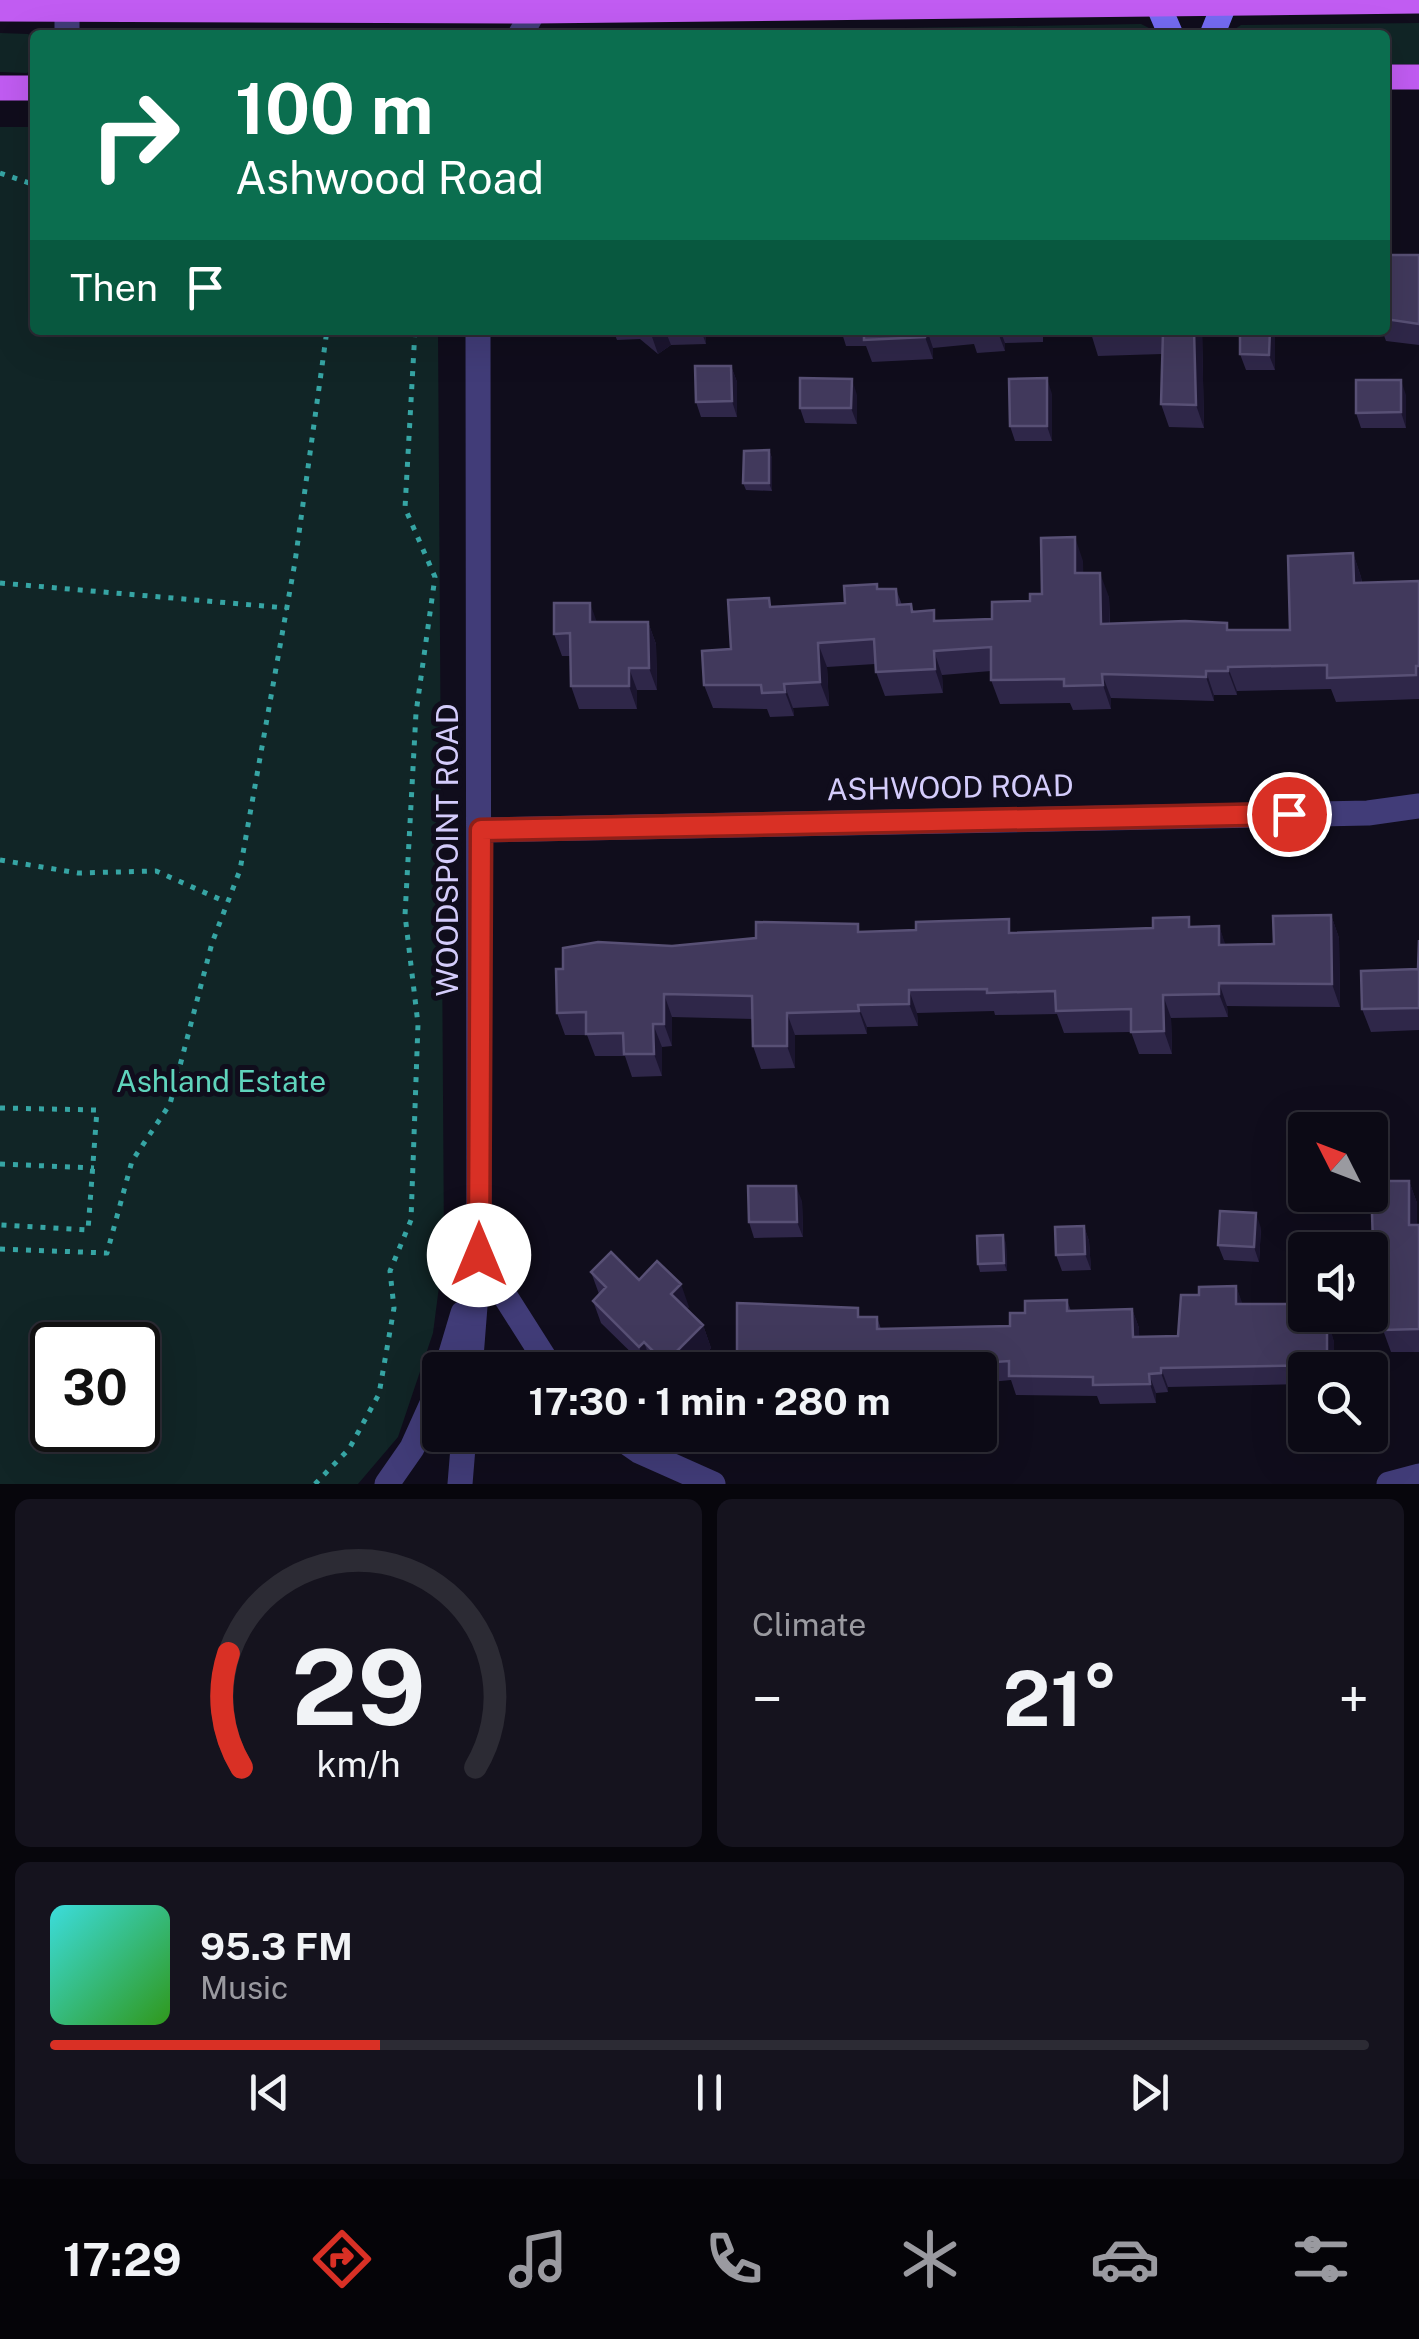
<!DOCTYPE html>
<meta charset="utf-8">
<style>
body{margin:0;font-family:"Public Sans",sans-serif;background:#15131e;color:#f1f3f6;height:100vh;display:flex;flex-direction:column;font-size:38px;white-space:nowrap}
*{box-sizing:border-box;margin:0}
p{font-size:32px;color:#9a9aa0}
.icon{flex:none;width:55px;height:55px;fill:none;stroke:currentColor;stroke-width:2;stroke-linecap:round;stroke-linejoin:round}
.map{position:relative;height:1484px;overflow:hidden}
.side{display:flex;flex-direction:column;gap:15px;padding:15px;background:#07060c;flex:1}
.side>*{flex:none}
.banner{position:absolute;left:30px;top:30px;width:1360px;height:305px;border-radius:10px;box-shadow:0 10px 40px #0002,0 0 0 2px #2c2b34;background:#0b6e4f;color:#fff;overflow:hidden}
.needle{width:65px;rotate:312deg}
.fabs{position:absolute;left:1288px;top:1112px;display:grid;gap:20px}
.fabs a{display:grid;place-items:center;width:100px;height:100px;border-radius:10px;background:#0c0a15;box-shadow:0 10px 40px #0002,0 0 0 2px #2c2b34;font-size:50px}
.speed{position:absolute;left:30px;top:1322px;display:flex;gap:20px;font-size:50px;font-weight:700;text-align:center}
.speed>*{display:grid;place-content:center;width:130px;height:130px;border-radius:50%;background:#0c0a15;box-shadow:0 10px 40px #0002,0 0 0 2px #2c2b34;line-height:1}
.speed .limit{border:5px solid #111;border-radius:15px;background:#fff;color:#111}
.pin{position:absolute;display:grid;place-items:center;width:85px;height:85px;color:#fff;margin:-42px;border:5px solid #fff;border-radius:50%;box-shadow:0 2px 10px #0007}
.me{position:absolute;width:110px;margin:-55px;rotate:0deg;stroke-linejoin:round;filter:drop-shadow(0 0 8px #0008)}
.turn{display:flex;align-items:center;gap:35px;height:210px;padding:0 40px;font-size:45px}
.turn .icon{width:130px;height:130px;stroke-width:2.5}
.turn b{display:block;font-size:70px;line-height:85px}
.then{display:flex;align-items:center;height:95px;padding:0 40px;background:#0003;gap:20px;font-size:38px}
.big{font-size:75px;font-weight:700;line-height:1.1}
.side .tile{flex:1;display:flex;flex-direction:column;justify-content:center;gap:15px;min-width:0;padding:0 35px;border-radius:15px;background:#15131e}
.side .dial{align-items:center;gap:0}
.dial svg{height:260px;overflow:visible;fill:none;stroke:#2c2b34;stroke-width:7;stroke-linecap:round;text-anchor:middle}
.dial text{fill:#f1f3f6;stroke:none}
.song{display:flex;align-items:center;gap:30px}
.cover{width:120px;height:120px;border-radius:15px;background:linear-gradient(135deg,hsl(180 70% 55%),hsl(110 70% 35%))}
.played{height:10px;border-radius:5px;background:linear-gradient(90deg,#d93025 25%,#2c2b34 25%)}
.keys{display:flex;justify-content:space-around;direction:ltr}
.heat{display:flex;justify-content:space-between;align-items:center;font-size:55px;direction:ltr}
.side .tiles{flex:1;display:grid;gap:15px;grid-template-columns:1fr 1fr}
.tile:last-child{grid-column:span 2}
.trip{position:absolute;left:422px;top:1352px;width:575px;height:100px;border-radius:10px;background:#0c0a15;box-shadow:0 10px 40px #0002,0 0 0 2px #2c2b34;font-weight:700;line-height:100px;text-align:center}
.dock{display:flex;height:160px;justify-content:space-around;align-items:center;background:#050408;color:#9a9aa0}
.dock .icon{width:70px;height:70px}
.dock .active{color:#d93025}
.dock b{font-size:45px;color:#f1f3f6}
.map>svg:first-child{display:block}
.green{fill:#112526;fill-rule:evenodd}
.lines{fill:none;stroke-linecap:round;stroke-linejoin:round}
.path{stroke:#36a5a4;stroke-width:5;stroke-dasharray:5 8;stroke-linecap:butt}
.street{stroke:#413c78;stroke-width:25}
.secondary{stroke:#756bf3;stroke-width:25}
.primary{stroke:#c15cf2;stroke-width:25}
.wall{fill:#2f2749}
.shaded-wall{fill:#1b152f}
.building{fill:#41395c;stroke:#585075;stroke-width:2.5}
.route-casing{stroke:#8d1f18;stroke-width:25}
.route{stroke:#d93025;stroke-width:18}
.labels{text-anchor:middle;stroke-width:10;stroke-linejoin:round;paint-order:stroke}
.street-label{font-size:30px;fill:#d4ccfb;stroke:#100d1c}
.park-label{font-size:30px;fill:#5fd4bc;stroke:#100d1c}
</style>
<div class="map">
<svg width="1419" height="1484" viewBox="0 0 1419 1484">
<rect width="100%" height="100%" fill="#100d1c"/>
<path class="green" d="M1419 23V64H1385V35H1226L1241 25Z
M1141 24 1163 35H551L554 34Z
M0 33 28 34 35 39V64L27 73 0 72Z
M0 127H35V330H438L444 1248 433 1333 398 1437 358 1484H0ZM138 1345V1430H52V1345Z"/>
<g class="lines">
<path class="path" d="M0 173 35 185
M0 583 287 608
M0 860 78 873 156 871 226 902
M0 1108 97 1110 88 1230 0 1225
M0 1164 94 1168
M0 1249 107 1253 132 1161 170 1104 212 943 240 870 295 562 327 330
M315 1484 349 1449 379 1394 394 1308 390 1271 411 1220 418 1024 405 915 416 713 435 577 405 508 415 330"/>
<path class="street" d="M67 35V0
M520 35 534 11V0
M481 830 1368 813 1419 806
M479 1255 552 1370
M446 1370 463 1313
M470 1370 479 1255 478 330
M616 1435 639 1451 713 1484
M387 1484 412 1448 440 1386
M460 1484 464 1435
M1389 1484 1419 1476"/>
<path class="secondary" d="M1156 0 1171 35
M1212 35 1226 0"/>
<path class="primary" d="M0 9 534 11 1419 1
M1385 77H1419
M0 88H35"/>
</g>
<path class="wall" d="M1385 255H1419V345L1386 341 1382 330H1385Z
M613 330H705L706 344 671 345 658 354 640 339 617 340Z
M841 330H1043V342L1005 343V351L977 353 974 344 933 348V359L872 362 866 346H846Z
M1090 330H1202L1204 428 1169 427 1161 404 1162 354 1098 356Z
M1240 330H1274L1275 370H1246L1240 354Z
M731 366 737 382V417H701L696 402Z
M1052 394V441H1015L1010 426Z
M857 395V424L805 423 800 408Z
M1406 395V428H1361L1356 413Z
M769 450 772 458V491L746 490 743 483Z
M1353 553 1361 577 1362 583 1419 581V699L1336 702 1331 689 1237 691V695H1214V701L1111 698V709L1073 710 1070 703 1000 704 991 680V671L942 675 943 693 885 696 876 672 875 664 827 667 829 706 793 708 794 716 770 717 767 709 713 708 704 685 731 649 772 607 845 603 879 589H896L902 605 938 621 992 619 1042 594 1083 561V573L1109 597 1110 624 1230 630H1290Z
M597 622H648L656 644 657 690H637V709H579L571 686 570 656H562L554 634Z
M1331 915 1339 938 1340 1007 1227 1006 1228 1017 1171 1018 1172 1054H1139L1131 1032 1064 1033 1057 1014 995 1015 994 1011 917 1013 918 1026 867 1027V1034L795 1035V1068L761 1069 753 1046V1019L672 1017V1046L662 1047V1076L632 1077 625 1056H595L587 1035H565L557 1013 563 969 672 946 861 932H1014L1219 926 1225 945 1274 944Z
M1419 940V1030L1371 1032 1362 1009 1418 969Z
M1409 1181 1417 1203V1225H1419V1352H1391L1383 1330 1385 1268 1381 1267 1373 1245Z
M802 1201 803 1237 754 1238 749 1222Z
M1084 1226 1089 1241 1091 1270 1062 1271 1056 1255Z
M1261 1228 1259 1262 1224 1260 1218 1245Z
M1006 1243 1007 1271 980 1272 978 1264Z
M591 1272 639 1280 689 1307 686 1309 703 1325 711 1348 689 1370H658L652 1365 648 1369 601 1323 593 1301 599 1294Z
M1236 1286 1242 1304 1330 1323V1330L1334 1342V1370H1305V1384L1168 1387V1392L1156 1393V1403L1100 1404 1097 1396 1016 1395 1011 1380 980 1383V1370H740L737 1361 861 1317H877L881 1329 1010 1326 1025 1313 1067 1300 1071 1311 1132 1309 1139 1328V1337L1178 1336 1199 1295Z"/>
<path class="shaded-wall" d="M651 330H665L671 345 658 354 650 331Z
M701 330H705L706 344Z
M925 330H927L933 348V359L925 337Z
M997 330H1000L1005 343V351Z
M1194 330H1202L1204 428 1196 405Z
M1270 330H1274L1275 333V370L1269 355Z
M731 366 737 382V417L732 401Z
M1047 378 1052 394V441L1047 426Z
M852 379 857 395V424L851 408Z
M1401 380 1406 395V428L1401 412Z
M769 450 772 458V491L769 483Z
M1075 537 1083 561 1084 597 1075 573Z
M1353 553 1361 577 1363 607 1354 583Z
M1100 573 1109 597 1110 648 1101 624Z
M590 603 598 625 590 622Z
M648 622 656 644 657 690 649 668Z
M818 643 827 667 829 706 820 682Z
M934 651 942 675 943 693 935 669Z
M1228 667 1237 691V695L1228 671Z
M629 668 637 690V709L629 686Z
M1206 671 1214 695V701L1206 677Z
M1102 674 1111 698V709L1103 685Z
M784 684 793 708 794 716 785 692Z
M1331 915 1339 938 1340 1007 1332 984Z
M1219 926 1227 949 1219 945Z
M1219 983 1227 1006 1228 1017 1219 994Z
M909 990 917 1013 918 1026 909 1004Z
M664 994 672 1017V1046L664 1024Z
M1163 995 1171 1018 1172 1054 1164 1031Z
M858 1005 867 1027V1034L859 1011Z
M787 1013 795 1035V1068L787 1046Z
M653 1024 662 1047V1076L654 1054Z
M1409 1181 1417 1203V1247L1409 1225Z
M796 1186 802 1201 803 1237 797 1222Z
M1256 1213 1261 1228 1259 1262 1254 1247Z
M1084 1226 1089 1241 1091 1270 1085 1254Z
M1003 1235 1006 1243 1007 1271 1004 1263Z
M681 1284 689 1307 679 1316 671 1294Z
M1236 1286 1243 1305 1236 1304Z
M1132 1309 1139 1328 1140 1356 1133 1337Z
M1323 1315H1327L1334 1342V1370H1329L1327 1365Z
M703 1325 711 1348 689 1370H668L665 1363Z
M644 1342 652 1365 648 1369 639 1347Z
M1161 1368 1168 1387V1392L1161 1373Z
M1149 1374 1156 1393V1403L1150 1384Z"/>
<path class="building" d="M1385 255H1419V324L1385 319Z
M864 330H925V337L864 340Z
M1090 330H1194L1196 405 1161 404 1163 332 1090 333Z
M1240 330H1270L1269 355 1240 354Z
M695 366H731L732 401 696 402Z
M800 378 852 379 851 408H800Z
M1047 378V426H1010L1009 379Z
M1356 380H1401V412L1356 413Z
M769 450V483H743L744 451Z
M1075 537V573H1100L1101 624 1185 621 1227 623V630H1290L1288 556 1353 553 1354 583 1419 581V666H1416V675L1327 678V665L1228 667V671H1206V677L1102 674 1103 685 1064 686V679L991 680V647L934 651 935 669 876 672 874 639 818 643 820 682 784 684 785 692 762 693 761 685H704L702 651 731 649 728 600 769 598 770 607 845 603 844 586 877 584V589H896L897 605 911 604 912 612 934 610V621L992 619V602L1030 601V594H1042L1041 538Z
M554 603H590V622H648L649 668H629V686H571L570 633 554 634Z
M1331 915 1332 984 1219 983V994L1163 995 1164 1031 1131 1032V1009L1056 1011 1055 991 987 993V989L909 990V1004L858 1005 859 1011 787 1013V1046H753L752 996 664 994V1024H653L654 1054H624L623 1033 586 1034V1012L557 1013 556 969H563V948L598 942 672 946 756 938V922L858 924V932L916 930V922L1009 919V933L1153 928V918L1189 917V927L1219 926V945L1274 944 1273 916Z
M1419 940V1008L1362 1009 1361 971 1418 969Z
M1371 1181H1409V1225H1419V1329L1383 1330 1378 1279 1385 1278 1386 1246 1373 1245Z
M748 1186H796L797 1222H749Z
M1220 1211 1256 1213 1254 1247 1218 1245Z
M1084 1226 1085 1254 1056 1255 1055 1227Z
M1003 1235 1004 1263 978 1264 977 1236Z
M611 1252 639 1280 657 1261 681 1284 671 1294 703 1325 665 1363 644 1342 639 1347 593 1301 606 1287 591 1272Z
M1236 1286V1304H1305V1315H1323V1323H1327V1365L1161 1368V1373L1149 1374 1150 1384 1093 1385V1377L1009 1376V1361L921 1367 917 1359 859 1360V1366L833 1367V1361H737V1303L858 1308V1317H877V1329L1010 1326V1313H1025V1301L1067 1300V1311L1132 1309 1133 1337 1178 1336 1181 1295H1199V1287Z"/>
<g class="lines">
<defs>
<path id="route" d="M479 1255 481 830 1289 814"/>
</defs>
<use href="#route" class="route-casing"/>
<use href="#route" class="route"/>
</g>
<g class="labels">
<g class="street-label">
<text transform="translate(950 788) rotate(-1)" y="10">ASHWOOD ROAD</text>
<text transform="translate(448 850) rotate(-90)" y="10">WOODSPOINT ROAD</text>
</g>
<g class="park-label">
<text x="221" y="1092">Ashland Estate</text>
</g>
</g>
</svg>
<div class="fabs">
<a><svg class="needle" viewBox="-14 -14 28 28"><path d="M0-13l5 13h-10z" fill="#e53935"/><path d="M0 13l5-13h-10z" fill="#9a9aa0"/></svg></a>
<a><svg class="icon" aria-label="sound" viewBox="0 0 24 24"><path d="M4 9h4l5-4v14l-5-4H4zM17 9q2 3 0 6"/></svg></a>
<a><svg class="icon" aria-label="search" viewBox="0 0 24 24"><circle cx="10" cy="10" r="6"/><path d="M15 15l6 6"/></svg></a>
</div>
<div class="speed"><div class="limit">30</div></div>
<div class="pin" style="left:1289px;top:814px;background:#d93025"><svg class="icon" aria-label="arrive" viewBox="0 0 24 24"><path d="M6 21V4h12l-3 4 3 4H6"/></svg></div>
<svg class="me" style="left:479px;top:1255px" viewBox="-20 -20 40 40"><circle r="19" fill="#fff"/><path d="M0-13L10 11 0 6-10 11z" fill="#d93025"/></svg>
<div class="trip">17:30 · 1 min · 280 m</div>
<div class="banner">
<div class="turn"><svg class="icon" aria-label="right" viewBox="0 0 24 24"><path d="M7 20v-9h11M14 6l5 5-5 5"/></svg><div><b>100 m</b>Ashwood Road</div></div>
<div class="then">Then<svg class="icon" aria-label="arrive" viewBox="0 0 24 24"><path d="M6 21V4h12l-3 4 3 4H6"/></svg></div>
</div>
</div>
<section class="side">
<div class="tiles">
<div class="tile dial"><svg viewBox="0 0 100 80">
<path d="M14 69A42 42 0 1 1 86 69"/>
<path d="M14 69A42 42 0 0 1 10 34" stroke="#d93025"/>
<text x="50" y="56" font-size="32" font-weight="700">29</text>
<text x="50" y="72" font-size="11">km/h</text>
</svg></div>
<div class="tile"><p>Climate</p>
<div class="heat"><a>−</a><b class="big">21°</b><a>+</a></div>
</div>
<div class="tile">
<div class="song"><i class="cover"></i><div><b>95.3 FM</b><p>Music</p></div></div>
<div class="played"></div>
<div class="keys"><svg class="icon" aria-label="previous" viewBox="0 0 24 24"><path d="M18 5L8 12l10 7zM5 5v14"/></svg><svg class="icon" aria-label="pause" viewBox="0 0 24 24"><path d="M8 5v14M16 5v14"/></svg><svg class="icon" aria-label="next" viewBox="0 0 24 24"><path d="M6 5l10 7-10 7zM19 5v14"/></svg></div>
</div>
</div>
</section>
<nav class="dock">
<b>17:29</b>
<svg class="icon active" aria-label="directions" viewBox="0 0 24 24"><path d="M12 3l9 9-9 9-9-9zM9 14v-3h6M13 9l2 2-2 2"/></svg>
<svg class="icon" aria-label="music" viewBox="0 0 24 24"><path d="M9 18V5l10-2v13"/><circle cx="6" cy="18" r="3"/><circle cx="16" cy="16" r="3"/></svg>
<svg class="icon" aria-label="phone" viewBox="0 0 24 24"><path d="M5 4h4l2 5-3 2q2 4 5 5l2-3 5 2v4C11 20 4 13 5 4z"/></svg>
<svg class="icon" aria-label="climate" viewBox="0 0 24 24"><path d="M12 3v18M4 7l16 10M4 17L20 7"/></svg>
<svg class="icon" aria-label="car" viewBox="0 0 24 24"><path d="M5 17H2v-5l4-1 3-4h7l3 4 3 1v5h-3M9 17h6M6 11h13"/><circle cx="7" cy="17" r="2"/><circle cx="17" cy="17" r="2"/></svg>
<svg class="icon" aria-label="filters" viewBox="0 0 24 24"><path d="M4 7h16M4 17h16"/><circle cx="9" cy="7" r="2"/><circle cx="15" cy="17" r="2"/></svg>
</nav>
